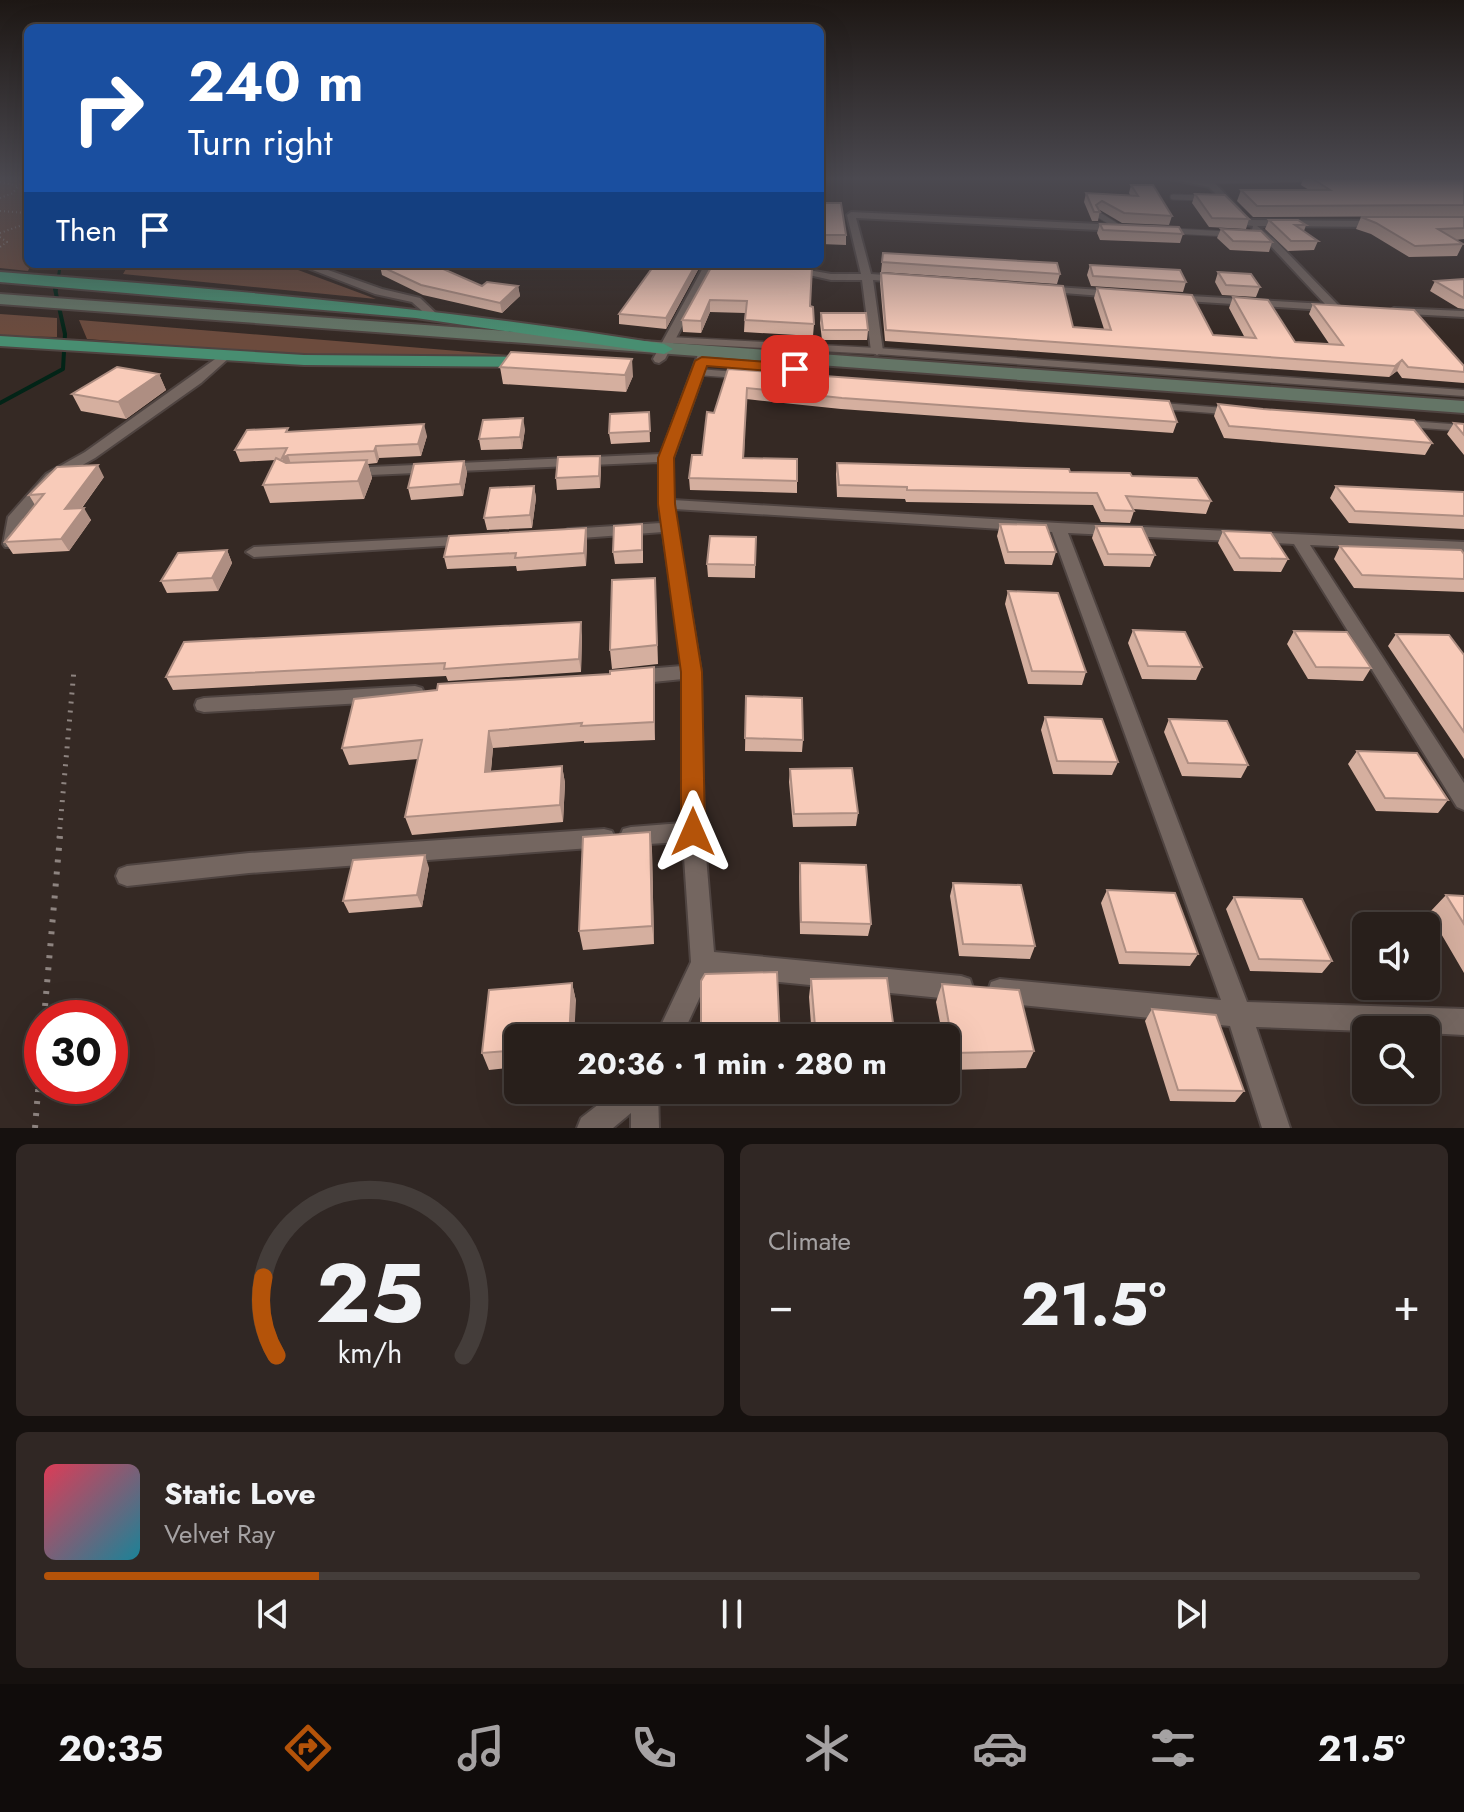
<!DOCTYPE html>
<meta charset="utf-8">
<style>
body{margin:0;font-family:Jost,sans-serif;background:#302724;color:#f1f3f6;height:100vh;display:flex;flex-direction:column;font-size:30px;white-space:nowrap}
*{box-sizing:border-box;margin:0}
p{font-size:26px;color:#a5a2a3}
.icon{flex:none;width:44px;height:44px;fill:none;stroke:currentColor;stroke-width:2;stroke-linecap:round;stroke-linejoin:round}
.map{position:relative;height:1128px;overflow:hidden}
.sheet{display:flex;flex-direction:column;gap:16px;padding:16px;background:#16110f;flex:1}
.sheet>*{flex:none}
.hud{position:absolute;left:24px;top:24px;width:800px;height:244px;border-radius:12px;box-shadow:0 8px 32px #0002,0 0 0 2px #443d3a;background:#1a4fa0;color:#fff;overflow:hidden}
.controls{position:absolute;left:1352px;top:912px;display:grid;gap:16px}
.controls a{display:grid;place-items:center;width:88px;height:88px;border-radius:12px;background:#281f1b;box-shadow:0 8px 32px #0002,0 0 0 2px #443d3a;font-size:40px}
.speed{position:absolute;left:24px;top:1000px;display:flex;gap:16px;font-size:40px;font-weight:700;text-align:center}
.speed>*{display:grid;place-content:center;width:104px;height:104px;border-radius:50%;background:#281f1b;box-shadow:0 8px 32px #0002,0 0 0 2px #443d3a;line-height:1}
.speed .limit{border:12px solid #d22;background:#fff;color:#111}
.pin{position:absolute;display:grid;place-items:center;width:68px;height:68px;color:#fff;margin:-34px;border-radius:16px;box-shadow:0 4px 12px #0006}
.me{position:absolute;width:88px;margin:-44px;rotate:0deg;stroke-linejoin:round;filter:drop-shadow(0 0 6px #0008)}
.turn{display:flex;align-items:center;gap:28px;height:168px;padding:0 32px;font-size:36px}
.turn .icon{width:104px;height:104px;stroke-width:2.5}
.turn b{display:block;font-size:56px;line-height:68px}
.then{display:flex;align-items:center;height:76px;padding:0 32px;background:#0003;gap:16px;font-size:30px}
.big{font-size:60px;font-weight:700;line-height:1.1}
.sheet .widget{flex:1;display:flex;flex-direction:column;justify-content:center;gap:12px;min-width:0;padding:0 28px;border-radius:12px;background:#302724}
.sheet .dial{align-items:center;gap:0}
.dial svg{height:208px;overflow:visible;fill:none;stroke:#443d3a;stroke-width:7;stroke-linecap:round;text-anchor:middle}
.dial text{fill:#f1f3f6;stroke:none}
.song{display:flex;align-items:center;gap:24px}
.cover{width:96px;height:96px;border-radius:12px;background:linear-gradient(135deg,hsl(350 70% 55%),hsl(190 70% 35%))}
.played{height:8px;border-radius:4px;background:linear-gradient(90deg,#b45309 20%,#443d3a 20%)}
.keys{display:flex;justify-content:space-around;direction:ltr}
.heat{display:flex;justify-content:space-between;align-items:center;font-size:44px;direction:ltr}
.sheet .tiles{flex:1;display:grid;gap:16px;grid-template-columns:1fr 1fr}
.widget:last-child{grid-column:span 2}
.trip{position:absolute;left:504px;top:1024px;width:456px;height:80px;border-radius:12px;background:#281f1b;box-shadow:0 8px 32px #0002,0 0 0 2px #443d3a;font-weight:700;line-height:80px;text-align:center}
.tab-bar{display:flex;height:128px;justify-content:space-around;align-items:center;background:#100c0b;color:#a5a2a3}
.tab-bar .icon{width:56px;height:56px}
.tab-bar .on{color:#b45309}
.tab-bar b{font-size:36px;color:#f1f3f6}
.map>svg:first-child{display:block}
.green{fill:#6c4b3d}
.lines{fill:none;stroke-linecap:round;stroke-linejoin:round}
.stream-far1{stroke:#022417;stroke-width:3}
.stream{stroke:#022417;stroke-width:4}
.service-far1-casing{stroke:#4f4441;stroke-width:7}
.service-casing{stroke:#4f4441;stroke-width:9}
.minor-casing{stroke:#4f4441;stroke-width:4}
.secondary-casing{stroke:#4f4441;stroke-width:4}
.trunk-casing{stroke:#4f4441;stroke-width:4}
.path-far2{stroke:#8e8480;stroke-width:2;stroke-dasharray:1 3;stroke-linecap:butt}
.path-far1{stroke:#8e8480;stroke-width:5;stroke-dasharray:2 7;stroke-linecap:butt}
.path{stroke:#8e8480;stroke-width:6;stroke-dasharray:3 9;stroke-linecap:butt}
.service-far1{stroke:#746660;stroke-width:5}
.service{stroke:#746660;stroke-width:6}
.minor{fill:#746660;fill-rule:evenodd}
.secondary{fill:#647566;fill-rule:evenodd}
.trunk{fill:#488e71;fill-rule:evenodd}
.wall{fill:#d5af9f}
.shaded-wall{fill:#ae8e82}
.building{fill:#f8cbb9;stroke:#ae8e82;stroke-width:2}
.route{fill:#b45309;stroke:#753606;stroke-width:2}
</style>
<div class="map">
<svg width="1464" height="1128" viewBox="0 0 1464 1128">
<rect width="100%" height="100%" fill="#352924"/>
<path class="green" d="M0 179H17L28 193V264H31L28 271 0 268Z
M129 264H282L376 299 123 274Z
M0 314 57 318V337L0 336Z
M79 320 555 359 269 353 87 339Z"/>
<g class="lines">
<path class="stream-far1" d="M50 264 60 267 56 291"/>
<path class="stream" d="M0 403 63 369 65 334 55 289"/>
<defs>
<path id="service-far1" d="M1208 181 1324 179
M1173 197 1204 198
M1099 215 1120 228
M1173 231 1228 234"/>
<path id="service" d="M669 340 877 351 1464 393
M698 372 737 375
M1162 406 1224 411
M1409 424 1464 428"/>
<path id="minor" d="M1170 179H1211L1240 210 1233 212 1209 187Z
M851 212 1119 225 1124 228 1119 231 856 218 871 274 899 276 904 279 899 282 873 280 883 351 877 355 871 351 862 280H831L787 270 792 267 831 274H861L847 215Z
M1249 220 1378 221 1383 224 1378 227 1257 226 1274 239 1340 307V311L1170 300 1169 298 1174 295 1325 304 1268 243 1252 230 1253 226 1246 225V221Z
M297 264H311L382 289 420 298 439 316 430 318 412 302 375 294Z
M705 264H715L665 359 659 363 655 362 653 359Z
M1042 286 1115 291 1120 294 1115 297 1038 291V287Z
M1394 308 1464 311V317L1390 313 1389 311Z
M705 348 711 352 673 458V500L1058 523 1464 542V552L1310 545 1464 783V810L1457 807 1294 544 1068 533 1247 1002 1464 1009V1035L1426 1033V1030L1366 1031 1256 1027 1290 1128H1262L1230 1026 1000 1003 991 1000 988 991 991 982 1000 979 1221 1000 1052 532 674 509 701 672 704 832 714 952 961 976 970 979 973 988 970 997 961 1000 710 975 681 1038H655L691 962 683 842 631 845 623 843 620 836 623 829 631 827 682 823 683 679 633 684 627 682 624 677 627 672 633 670 682 666 663 532 568 539 560 534 568 529 661 523 659 504V462L348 476 341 472 348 468 661 454 699 352Z
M225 352 231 356 229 358 201 383 95 458 56 480 23 518 17 547H5L3 544 8 517 46 474 85 452Z
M469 536 477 541 474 544 254 557 246 552 254 547Z
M415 686 422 688 424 693 422 698 415 700 204 712 197 710 195 705 197 700 204 698Z
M604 829 612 831 615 838 612 845 604 847 249 873 127 886 119 883 116 876 119 869 127 866 249 853Z
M617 1090H658L659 1128H631V1113L613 1128H577L581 1118Z"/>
<path id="secondary" d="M0 294 1464 401V413L0 304Z"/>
<path id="trunk" d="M0 272C222 289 444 308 664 344L673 349 664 354 416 318 0 282Z
M0 336 304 355 537 357 546 362 537 367 304 365 0 346Z"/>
</defs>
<use href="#service-far1" class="service-far1-casing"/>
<use href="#service" class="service-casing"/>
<use href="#minor" class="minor-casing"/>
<use href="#secondary" class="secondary-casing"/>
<use href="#trunk" class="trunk-casing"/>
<path class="path-far2" d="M0 182 18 186 13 193 0 198
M0 211 28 213
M0 233 28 223
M0 237 7 242 0 247"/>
<path class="path-far1" d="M59 838 74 670"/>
<path class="path" d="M44 1018 60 836
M35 1128 42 1043"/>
<use href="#service-far1" class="service-far1"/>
<use href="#service" class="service"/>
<use href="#minor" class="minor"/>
<use href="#secondary" class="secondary"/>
<use href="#trunk" class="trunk"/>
</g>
<path class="wall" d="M1303 179H1464V216L1253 217 1237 201 1241 190H1309L1301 185Z
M1131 185 1172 216 1169 225 1122 223 1100 210 1098 221H1092L1084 202 1086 193 1130 195 1129 193Z
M1195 194 1249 219 1246 229 1209 227 1192 203Z
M820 203 846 235V245L821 244Z
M1361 217H1464V239L1456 240 1463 244 1457 256 1409 257 1371 234 1356 229Z
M1269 220 1306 225 1304 231 1318 241 1314 250 1288 251 1265 229Z
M1100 224 1183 234 1180 243 1100 240 1097 233Z
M1221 229 1272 242 1269 252 1230 250 1217 238Z
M883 253 1060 274 1057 284 881 272Z
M662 264H699V268L666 329 619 324V314L662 267Z
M713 264 810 306 814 324 813 336 744 332 745 313 710 312 701 333 683 332 682 320Z
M1090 265 1186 282 1183 292 1091 286 1087 275Z
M380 266 482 286H518L520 296 502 313 423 295 382 275Z
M1218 272 1260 287 1256 297 1222 295 1215 282Z
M881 273 1073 327 1104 329 1094 298 1097 288 1213 335 1245 338 1229 308 1233 297 1295 342 1330 345 1309 314 1313 304 1464 366V383L1402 378 1397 371 1389 377 885 341 880 283Z
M1464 279V309L1458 308 1430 291 1435 281Z
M821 313 868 330 867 340H822L820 323Z
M500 367 633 376 626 392 503 384Z
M728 369 1177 422 1173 433 841 409 746 399 744 458 797 481V493L690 490 689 478 702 455Z
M159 374 166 390 126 419 81 411 72 394Z
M1218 404 1432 443 1425 455 1224 438 1214 416Z
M649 412 650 442 611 444 609 433Z
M1454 423 1464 424V455L1447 434Z
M525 429 522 449 481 450 479 439Z
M289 432 427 436 421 456 379 458 377 463 368 464 372 478 364 499 270 503 263 485 276 460 240 462 235 450Z
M464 461 467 473 463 496 411 500 408 488Z
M837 463 1070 472 1132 476 1211 501 1206 514 1133 509 1134 511 1130 523 1101 522 1093 505 906 502 905 499 837 497 836 474Z
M601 468 600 488 557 490 556 478Z
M104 477 82 508 91 520 69 551 13 554 5 542 35 505 29 495Z
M534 486 536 498 532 528 487 530 484 518Z
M1336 486 1464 492V529L1349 523 1330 498Z
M1000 524 1056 552 1052 565 1005 564 997 536Z
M1096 526 1155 555 1150 567 1104 566 1092 538Z
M586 528 587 541 586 566 517 571 516 566 447 569 444 557Z
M1223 531 1288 559 1281 572 1234 571 1218 543Z
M643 536V563L615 564 613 552Z
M756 537 755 578 708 577 707 564Z
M1340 546 1464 554V592L1354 588 1334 559Z
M227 550 232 563 218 591 167 593 161 581Z
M1008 591 1086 672 1082 685 1028 684 1005 604Z
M656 597 658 664 612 669 610 650Z
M1133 630 1202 667 1196 680 1142 679 1128 643Z
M1294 631 1371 668 1363 681 1308 679 1287 644Z
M1396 634 1464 655V759L1388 646Z
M582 635 581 672 448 681 446 676 173 690 166 677Z
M654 667 655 740 584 743V741L493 748 491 771 562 766 565 783 563 822 412 835 405 817 418 759 349 765 342 748 610 674Z
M746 696 803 740 802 752 745 751Z
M1045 717 1118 762 1112 775 1053 774 1041 730Z
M1169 719 1248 765 1241 778 1182 776 1164 732Z
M1357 751 1448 800 1438 813 1376 811 1348 764Z
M790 769 858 813 856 826 793 827 789 782Z
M650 832 652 851 654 944 583 950 579 931Z
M800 863 871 924 868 936 800 934 799 876Z
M429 868 422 907 349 913 343 901Z
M953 883 1035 946 1030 959 959 956 950 896Z
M1107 890 1198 954 1190 966 1119 964 1101 903Z
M1446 895 1464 896V973L1429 913Z
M1234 897 1332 961 1322 973 1250 971 1226 909Z
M811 979 895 1038H812L809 997Z
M572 983 576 1001 518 1038V1067L489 1070 482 1053Z
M942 984 1034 1051 1026 1068 948 1070 946 1058V1038H943L936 1002Z
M1152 1009 1244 1091 1235 1102 1170 1101 1145 1021Z"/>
<path class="shaded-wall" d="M696 264H699V268L666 329V318Z
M518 286 520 296 502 313 500 303Z
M710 300V312L701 333V321Z
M632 359 633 376 626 392 625 375Z
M1402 360 1397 371 1389 377 1395 366Z
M159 374 166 390 126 419 118 402Z
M523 418 525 429 522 449 520 437Z
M424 424 427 436 421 456 418 444Z
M376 446 379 458 377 463 374 451Z
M288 455 292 467 286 470 282 458Z
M600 456 601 468 600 488 599 476Z
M367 460 372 478 364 499 358 481Z
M464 461 467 473 463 496 460 484Z
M98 465 104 477 72 521 65 509Z
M534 486 536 498 532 528 530 515Z
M84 508 91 520 69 551 61 539Z
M586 528 587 541 586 566 584 553Z
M227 550 232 563 218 591 212 578Z
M581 622 582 635 581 672 579 659Z
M654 667 655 685V740L654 722Z
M489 731 493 748 489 789 485 772Z
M562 766 565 783 563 822 560 805Z
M650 832 652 851 654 944 652 926Z
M425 855 429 868 422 907 417 895Z
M572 983 576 1001 574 1038H569Z"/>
<path class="building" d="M1313 179H1464V205L1257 206 1241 190H1330Z
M1131 185H1153L1172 216 1124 213 1102 201 1096 205 1100 212H1094L1086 193 1138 196Z
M1195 194 1225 195 1249 219 1212 218Z
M820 203H841L846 235H822L820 223Z
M1361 217H1464V228L1438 229 1463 244 1415 246 1376 223Z
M1269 220H1298L1306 225H1295L1318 241H1291Z
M1100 224 1179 227 1183 234 1103 230Z
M1221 229 1261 231 1272 242 1233 241Z
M883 253 1057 263 1060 274 882 262Z
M384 264H432L482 286 487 282 518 286 500 303 421 285 380 266Z
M662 264H696L666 318 619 314 653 267H662Z
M713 264H781L812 267 810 306 813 307 814 324 745 320 747 301 710 300 701 321 682 320Z
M1090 265 1180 270 1186 282 1093 276Z
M1218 272 1251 274 1260 287 1226 285Z
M881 273 1063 286 1073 327 1111 330 1097 288 1192 295 1213 335 1256 338 1233 297 1268 300 1295 342 1343 345 1313 304 1414 310 1464 366V372L1408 367 1402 360 1395 366 886 330Z
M1464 279V298L1435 281Z
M821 313H866L868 330H823Z
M511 352 632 359 625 375 500 367Z
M117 367 159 374 118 402 72 394Z
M728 369 1169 401 1177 422 842 398 747 388 743 458 797 459V481L689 478 692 455H702L707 412 714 413Z
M1218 404 1263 409 1414 420 1432 443 1229 426Z
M649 412 650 431 609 433 610 414Z
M523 418 520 437 479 439 483 420Z
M1454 423 1464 424V435Z
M424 424 418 444 376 446 374 451 288 455 282 458 287 448 235 450 247 430 288 428 286 432Z
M600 456 599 476 556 478 558 457Z
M276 458 286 463 367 460 358 481 263 485Z
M464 461 460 484 408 488 414 464Z
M837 463 1069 469 1070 472 1130 473 1132 476 1197 478 1211 501 1126 496 1134 511 1105 510 1097 493 907 490V487L839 485Z
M98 465 65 509 84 508 61 539 5 542 44 494 29 495 57 467Z
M534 486 530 515 484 518 490 488Z
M1336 486 1464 492V516L1355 511Z
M642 524V550L613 552 614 526Z
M1000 524 1046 525 1056 552H1008Z
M1096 526 1142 527 1155 555 1108 554Z
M586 528 584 553 515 558 516 553 444 557 449 536Z
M1223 531 1271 533 1288 559 1240 558Z
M710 536 756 537 755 565 707 564Z
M1340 546 1461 550 1464 554V579L1362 575Z
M227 550 212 578 161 581 178 553Z
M655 578 657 645 610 650 612 580Z
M1008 591 1058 593 1086 672 1032 671Z
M581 622 579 659 444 669 445 663 166 677 184 642Z
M1133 630 1185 632 1202 667 1148 666Z
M1294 631 1347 632 1371 668 1316 667Z
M1396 634 1449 635 1464 655V732Z
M654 667V722L581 726 582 723 489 731 485 772 562 766 560 805 405 817 422 740 342 748 354 699 437 690 438 684 610 674V671Z
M746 696 802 698 803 740 745 738Z
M1045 717 1102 719 1118 762 1057 761Z
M1169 719 1227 721 1248 765 1188 763Z
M1357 751 1417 753 1448 800 1385 798Z
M852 768 858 813 794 814 790 769Z
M650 832 652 926 579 931 583 837Z
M425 855 417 895 343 901 353 860Z
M800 863 866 865 871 924 801 922Z
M953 883 1021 885 1035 946 963 944Z
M1107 890 1175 893 1198 954 1126 952Z
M1446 895 1464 896V924Z
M1234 897 1302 899 1332 961 1259 959Z
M777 972 780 1038H701V981L705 974Z
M887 978 895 1038H816L811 979Z
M572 983 569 1038H518V1050L482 1053 489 990Z
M942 984 1019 990 1034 1051 954 1053Z
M1152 1009 1216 1015 1244 1091 1178 1090Z"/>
<linearGradient id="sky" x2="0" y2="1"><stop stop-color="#1d1714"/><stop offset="0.53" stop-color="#4b4950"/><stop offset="1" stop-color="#4b4950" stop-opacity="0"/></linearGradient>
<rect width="1464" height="337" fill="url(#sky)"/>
<path class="route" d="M702 357 795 364 802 369 795 373 707 366 674 458 675 504 702 672 705 832 701 839 693 843 684 839 681 832V672L658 504V458L695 361Z"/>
</svg>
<div class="controls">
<a><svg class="icon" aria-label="sound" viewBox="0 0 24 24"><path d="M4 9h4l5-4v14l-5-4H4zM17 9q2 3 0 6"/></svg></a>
<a><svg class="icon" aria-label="search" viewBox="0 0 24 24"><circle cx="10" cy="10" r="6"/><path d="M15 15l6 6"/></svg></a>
</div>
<div class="speed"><div class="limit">30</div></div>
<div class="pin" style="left:795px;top:369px;background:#d93025"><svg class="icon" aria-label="arrive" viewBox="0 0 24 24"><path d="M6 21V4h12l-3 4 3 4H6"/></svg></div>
<svg class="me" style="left:693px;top:832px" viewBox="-20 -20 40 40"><path d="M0-17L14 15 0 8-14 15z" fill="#b45309" stroke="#fff" stroke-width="4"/></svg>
<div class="trip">20:36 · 1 min · 280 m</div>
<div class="hud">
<div class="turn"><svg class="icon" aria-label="right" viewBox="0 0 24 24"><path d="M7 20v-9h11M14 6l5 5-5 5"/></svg><div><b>240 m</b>Turn right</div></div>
<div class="then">Then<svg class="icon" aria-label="arrive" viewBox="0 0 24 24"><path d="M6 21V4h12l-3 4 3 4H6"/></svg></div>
</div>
</div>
<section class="sheet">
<div class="tiles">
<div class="widget dial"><svg viewBox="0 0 100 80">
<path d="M14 69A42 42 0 1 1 86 69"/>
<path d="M14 69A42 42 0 0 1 9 39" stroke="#b45309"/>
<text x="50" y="56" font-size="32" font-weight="700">25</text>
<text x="50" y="72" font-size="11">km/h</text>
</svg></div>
<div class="widget"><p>Climate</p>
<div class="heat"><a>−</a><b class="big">21.5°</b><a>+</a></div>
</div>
<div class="widget">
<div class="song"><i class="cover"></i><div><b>Static Love</b><p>Velvet Ray</p></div></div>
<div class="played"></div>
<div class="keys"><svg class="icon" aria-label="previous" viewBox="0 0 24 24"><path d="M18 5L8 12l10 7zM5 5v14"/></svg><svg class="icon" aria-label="pause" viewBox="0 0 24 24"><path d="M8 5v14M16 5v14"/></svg><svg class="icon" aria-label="next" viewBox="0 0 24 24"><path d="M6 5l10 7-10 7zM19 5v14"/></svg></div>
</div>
</div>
</section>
<nav class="tab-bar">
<b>20:35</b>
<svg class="icon on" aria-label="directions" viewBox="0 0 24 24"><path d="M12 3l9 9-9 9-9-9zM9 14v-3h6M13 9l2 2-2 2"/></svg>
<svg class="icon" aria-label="music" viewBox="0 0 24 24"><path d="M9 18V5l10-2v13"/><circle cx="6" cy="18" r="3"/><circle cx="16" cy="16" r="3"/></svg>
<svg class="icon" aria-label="phone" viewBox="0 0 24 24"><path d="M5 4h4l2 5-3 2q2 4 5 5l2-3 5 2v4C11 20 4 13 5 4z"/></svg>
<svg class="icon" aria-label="climate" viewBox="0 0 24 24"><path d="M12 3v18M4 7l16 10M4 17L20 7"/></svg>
<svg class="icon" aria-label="car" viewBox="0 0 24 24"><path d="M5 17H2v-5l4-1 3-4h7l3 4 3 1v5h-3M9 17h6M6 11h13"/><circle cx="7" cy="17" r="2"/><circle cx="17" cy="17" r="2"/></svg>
<svg class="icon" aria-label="filters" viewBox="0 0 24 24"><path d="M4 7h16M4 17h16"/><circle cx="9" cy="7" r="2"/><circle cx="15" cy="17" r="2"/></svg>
<b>21.5°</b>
</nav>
